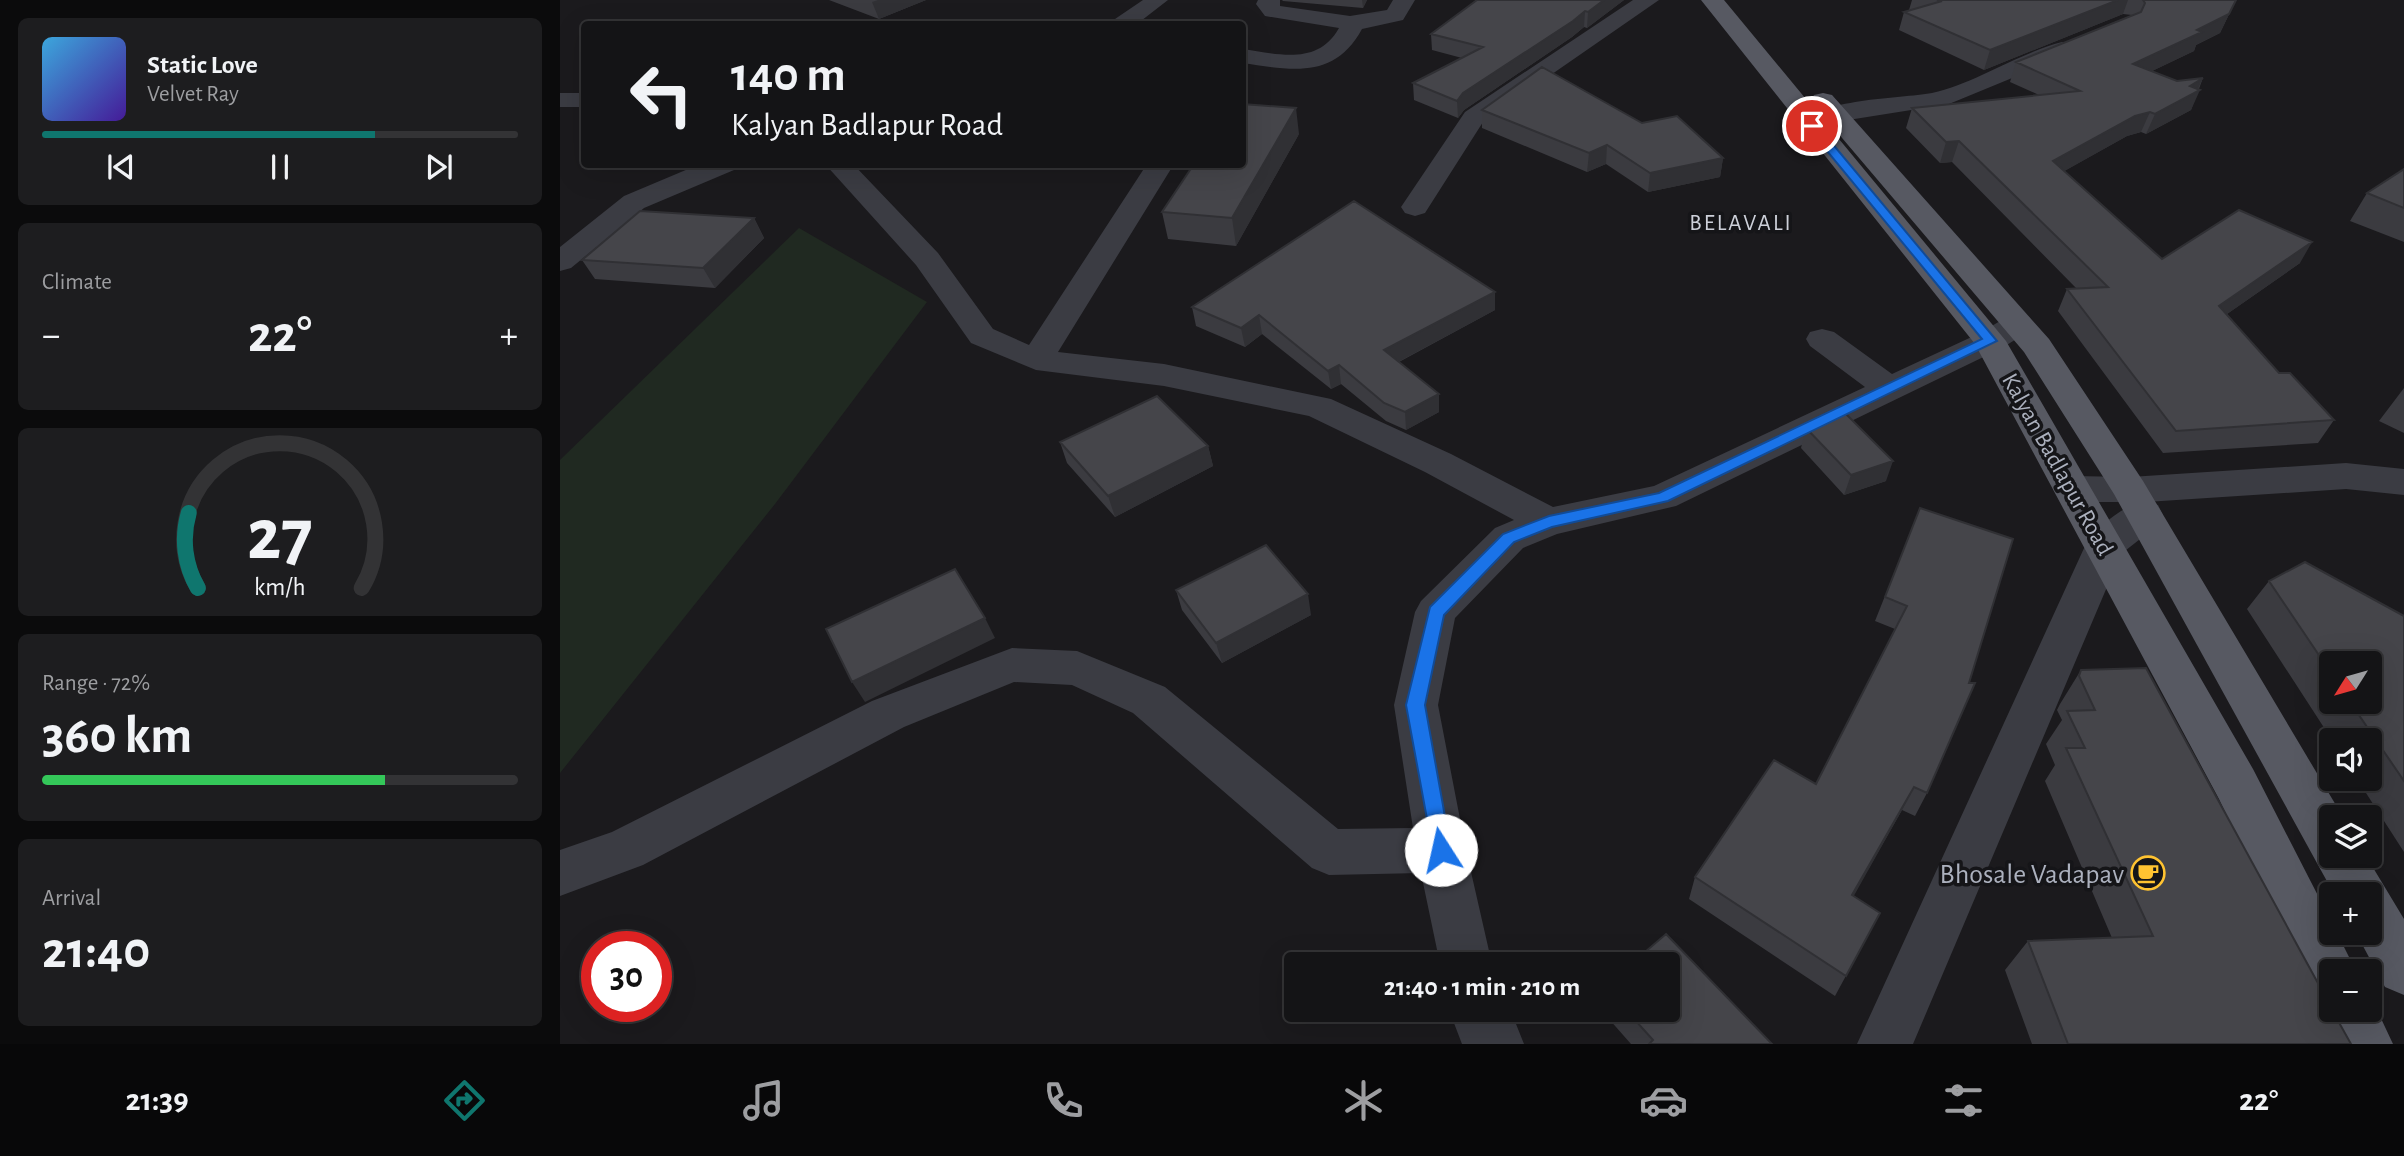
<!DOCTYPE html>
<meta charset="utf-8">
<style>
body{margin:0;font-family:"Alegreya Sans",sans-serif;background:#1d1d1f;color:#f1f3f6;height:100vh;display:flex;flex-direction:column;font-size:26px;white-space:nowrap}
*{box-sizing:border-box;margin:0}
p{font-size:23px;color:#9d9ea1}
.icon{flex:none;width:38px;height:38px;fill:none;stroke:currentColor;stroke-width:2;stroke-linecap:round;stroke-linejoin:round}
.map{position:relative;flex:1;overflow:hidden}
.side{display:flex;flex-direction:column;gap:18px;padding:18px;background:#0b0b0c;width:560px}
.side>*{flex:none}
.guide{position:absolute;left:21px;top:21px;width:665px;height:147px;border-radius:7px;box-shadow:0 7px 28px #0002,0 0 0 2px #333335;background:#141416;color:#f1f3f6;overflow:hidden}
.needle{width:46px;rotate:233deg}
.buttons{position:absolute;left:1759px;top:651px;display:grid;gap:14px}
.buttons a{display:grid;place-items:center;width:63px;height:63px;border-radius:7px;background:#141416;box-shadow:0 7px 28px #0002,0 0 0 2px #333335;font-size:35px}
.speed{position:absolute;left:21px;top:931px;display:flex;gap:14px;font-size:35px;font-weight:700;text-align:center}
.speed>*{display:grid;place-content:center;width:91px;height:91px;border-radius:50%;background:#141416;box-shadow:0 7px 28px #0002,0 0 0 2px #333335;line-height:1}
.speed .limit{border:10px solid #d22;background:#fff;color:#111}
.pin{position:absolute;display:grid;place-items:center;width:60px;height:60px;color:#fff;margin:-30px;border:4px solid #fff;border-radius:50%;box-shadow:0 2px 7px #0007}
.me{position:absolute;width:77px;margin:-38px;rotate:350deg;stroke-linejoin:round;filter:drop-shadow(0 0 5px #0008)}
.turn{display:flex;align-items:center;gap:24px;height:147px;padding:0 35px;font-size:32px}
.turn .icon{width:91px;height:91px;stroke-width:2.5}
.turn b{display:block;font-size:49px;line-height:60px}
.big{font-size:52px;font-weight:700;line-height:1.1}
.side .card{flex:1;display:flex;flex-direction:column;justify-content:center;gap:10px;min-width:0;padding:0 24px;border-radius:10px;background:#1d1d1f}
.side .dial{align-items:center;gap:0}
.dial svg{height:182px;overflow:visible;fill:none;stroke:#333335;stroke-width:7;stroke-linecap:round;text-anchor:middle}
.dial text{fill:#f1f3f6;stroke:none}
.song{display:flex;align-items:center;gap:21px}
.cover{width:84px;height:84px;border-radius:10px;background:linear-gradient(135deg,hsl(200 70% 55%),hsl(260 70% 35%))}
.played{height:7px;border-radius:4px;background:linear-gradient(90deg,#0f766e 70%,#333335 70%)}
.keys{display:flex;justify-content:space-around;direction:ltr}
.heat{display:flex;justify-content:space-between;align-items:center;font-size:38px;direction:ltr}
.charge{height:10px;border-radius:5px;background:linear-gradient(90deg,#34c759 72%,#333335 0)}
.trip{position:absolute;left:724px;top:952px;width:396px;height:70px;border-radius:7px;background:#141416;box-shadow:0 7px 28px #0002,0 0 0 2px #333335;font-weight:700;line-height:70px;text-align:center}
.menu{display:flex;height:112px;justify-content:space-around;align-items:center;background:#080809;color:#9d9ea1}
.menu .icon{width:49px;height:49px}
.menu .current{color:#0f766e}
.menu b{font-size:32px;color:#f1f3f6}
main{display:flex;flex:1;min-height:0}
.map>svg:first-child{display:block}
.green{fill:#202921}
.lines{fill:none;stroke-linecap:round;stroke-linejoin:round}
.minor{fill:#3b3c43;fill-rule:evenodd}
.major{fill:#575962;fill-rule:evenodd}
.wall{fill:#3b3b40;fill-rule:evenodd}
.shaded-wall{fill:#303034}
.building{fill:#45454a;stroke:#303034;stroke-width:2}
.route{fill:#1a73e8;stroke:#114b97;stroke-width:2}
.labels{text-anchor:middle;stroke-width:7;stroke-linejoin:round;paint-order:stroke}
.far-quarter-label{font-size:23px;letter-spacing:2px;fill:#cdd0d9;stroke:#151518}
.street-label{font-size:24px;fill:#acb1be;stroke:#151518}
.near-poi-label{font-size:28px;fill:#acb1be;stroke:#151518;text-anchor:end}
</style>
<main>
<section class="side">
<div class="card">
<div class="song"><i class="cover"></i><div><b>Static Love</b><p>Velvet Ray</p></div></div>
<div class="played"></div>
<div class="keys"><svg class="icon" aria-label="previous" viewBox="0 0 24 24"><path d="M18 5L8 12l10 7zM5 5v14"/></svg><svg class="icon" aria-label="pause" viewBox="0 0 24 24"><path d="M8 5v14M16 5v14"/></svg><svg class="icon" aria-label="next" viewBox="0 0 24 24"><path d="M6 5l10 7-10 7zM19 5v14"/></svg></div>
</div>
<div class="card"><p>Climate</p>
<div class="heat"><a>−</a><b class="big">22°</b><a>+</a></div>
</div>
<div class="card dial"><svg viewBox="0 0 100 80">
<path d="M14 69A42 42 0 1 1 86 69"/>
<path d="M14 69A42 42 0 0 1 10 36" stroke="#0f766e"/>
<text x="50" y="56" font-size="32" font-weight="700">27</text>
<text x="50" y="72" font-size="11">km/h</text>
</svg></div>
<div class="card"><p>Range · 72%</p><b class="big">360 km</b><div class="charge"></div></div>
<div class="card"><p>Arrival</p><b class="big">21:40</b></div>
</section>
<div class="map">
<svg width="1844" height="1044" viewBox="0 0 1844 1044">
<rect width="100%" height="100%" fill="#1b1a1d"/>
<path class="green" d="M239 228 367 302 215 504 0 773V460Z"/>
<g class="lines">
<path class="minor" d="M583 0H608L577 24H552L555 19Z
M698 0H720V6L790 16 827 10 833 0H855L843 20 802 29C774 80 732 70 682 63V49C718 54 758 66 779 28L705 16 696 4Z
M1073 0H1099L923 122 865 213 855 216 845 213 841 207 905 112Z
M1502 42 1510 44 1514 49 1510 54 1389 104 1282 121 1252 134 1243 131 1239 126C1258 98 1339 99 1372 93 1414 84 1459 53 1502 42Z
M0 93H24V107H0Z
M140 164H177L174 170 84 208 11 268 0 271V247L64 196Z
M265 164H293L378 253 433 329 469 345 587 164H614L498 352 604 364 771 399 891 454 993 507 1094 486 1305 387 1250 346 1246 339 1250 332 1262 329 1274 332 1332 374 1418 334 1447 317 1458 314 1469 317 1474 324 1469 331 1442 348 1116 506 997 534 963 548 895 618 878 705 906 850 932 964H880L861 873 769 875 752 868 573 713 512 685 454 682 344 727 83 865 0 896V850L52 832 312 701 452 648 517 651 605 687 778 829 853 828 834 705 855 612 861 601 935 528 954 520 865 472 749 416 604 386 476 370 411 343 356 265Z
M1786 463 1844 469V495L1786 489 1586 502 1598 505 1603 515 1598 525 1561 554 1353 1044H1297L1525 546C1535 528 1561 508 1580 502H1512L1499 498 1493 489 1499 480 1512 476 1570 477Z
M889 1010H944L956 1024 964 1044H902Z"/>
<path class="major" d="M1141 0H1164L1446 341 1693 769 1771 921V933H1777L1796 971H1771V1010H1810V995L1833 1044H1776L1761 1010 1765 1000 1752 995 1659 799 1415 344Z
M1263 93 1272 95 1489 339 1583 481 1783 817H1771V856H1806L1844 919V995L1825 987 1796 933H1810V894H1774L1554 494 1464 352 1254 105 1251 100 1254 95Z"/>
</g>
<path class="wall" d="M269 0H366L319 19Z
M722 0H807L803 8 723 1Z
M917 0H1064L1027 28 1024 27 1012 37 904 110 898 118 854 100 853 83 902 58 872 50 871 34Z
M1352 0H1676L1660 33 1636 45 1634 51 1592 71 1617 81 1643 78 1631 110 1586 134 1581 132 1567 136 1504 171 1602 259 1740 263 1667 314 1719 373 1774 420 1758 443 1603 453 1498 311 1507 289H1517L1392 162 1380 163 1346 128 1352 108 1479 95 1450 82 1456 62 1572 15 1563 14 1424 70 1339 30 1344 12 1349 10Z
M922 110 1082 123 1163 158 1160 177 1088 192 1046 164 1027 172 922 128Z
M739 134 676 246 608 239 602 212Z
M1844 169V242L1790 221 1807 193Z
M194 218 204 238 155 288 35 279 22 260Z
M935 292V310L839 362 879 394V412L846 430 826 421 781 384 771 389 702 334 685 347 636 326 632 307Z
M1844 388V433L1819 421Z
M1246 428 1326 481 1284 495 1241 448Z
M500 442 648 446 653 466 555 517 507 463Z
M1360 508 1367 793 1355 816 1342 810 1293 896 1320 913 1275 996 1129 899 1135 877 1256 784 1335 629 1315 621Z
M1709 581 1844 616V852L1797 779H1810V740H1772L1687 609ZM1771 663 1810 702H1771Z
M616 590 751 615 662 663 622 610Z
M1521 670 1791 1044H1472L1445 970 1468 941 1552 938 1485 781 1495 765 1486 744 1502 720 1497 710 1500 704Z
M1041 1010H1108L1212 1044H1071Z"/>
<path class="shaded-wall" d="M318 0H366L319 19 312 2Z
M802 0H807L803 8Z
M1044 0H1064L1027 28 1028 12Z
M1558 0H1568L1563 14 1424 70 1430 50Z
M1676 0 1660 33 1636 45 1634 51 1565 84 1573 64Z
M1025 11 1024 27 1012 37 904 110 898 118 897 101 903 93Z
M1643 78 1637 91 1640 90 1631 110 1586 134 1595 114 1630 86Z
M736 108 739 134 676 246 672 218Z
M1590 112 1581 132 1567 136 1485 182 1493 161 1575 116Z
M1399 141 1392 162 1380 163 1386 142Z
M1047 145 1046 164 1027 172 1029 153Z
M1163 158 1160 177 1088 192 1090 173Z
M194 218 204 238 155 288 143 268Z
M1752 242 1740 263 1647 328 1659 306Z
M935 292V310L825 369 824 350Z
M699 315 702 334 685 347 681 328Z
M779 365 781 384 771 389 768 371Z
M879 394V412L846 430 845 412Z
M648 446 653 466 555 517 548 496Z
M1333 461 1326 481 1284 495 1291 475Z
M748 594 751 615 662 663 656 643Z
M425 618 435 638 305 702 292 682Z
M1354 787 1342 810 1282 917 1292 895Z"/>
<path class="building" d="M917 0H1044L1028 12 1025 11 1013 21 903 93 897 101 853 83 923 47 871 34Z
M1377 0H1558L1430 50 1344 12 1382 1Z
M1583 0H1676L1669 14 1637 30 1642 32 1573 64 1617 81 1643 78 1630 86 1640 90 1595 114 1590 112 1575 116 1493 161 1602 259 1679 210 1752 242 1659 306 1719 373H1730L1774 420 1616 431 1507 289 1548 287 1399 141 1386 142 1352 108 1520 91 1456 62 1581 12 1585 3Z
M982 67 1082 123 1117 116 1163 158 1090 173 1047 145 1029 153 922 110Z
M682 104 736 108 672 218 602 212 634 164H682Z
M1844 169V208L1807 193Z
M794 201 935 292 824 350 879 394 845 412 824 403 779 365 768 371 699 315 681 328 632 307Z
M80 211 194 218 143 268 22 260Z
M597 396 648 446 548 496 500 442Z
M1283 411 1333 461 1291 475 1246 428Z
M1360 508 1453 539 1409 683H1415L1367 793 1354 787 1292 895 1320 913 1286 976 1135 877 1214 760 1256 784 1347 606 1325 597Z
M706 545 748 594 656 643 616 590Z
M1745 562 1844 616V781L1790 702H1810V663H1771V673L1709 581Z
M395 569 425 618 292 682 266 629Z
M1586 668 1771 1007V1010H1772L1791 1044H1508L1468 941 1593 936 1506 748H1525L1507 711 1535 710 1519 676 1521 670Z
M1106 934 1212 1044H1089L1093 1040 1066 1010H1108V964H1071Z"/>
<path class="route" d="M1248 124H1256L1437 341 1108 501 992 527 954 542 884 615 865 705 891 850 888 857 881 859 874 857 846 705 870 607 943 534 989 516 1099 493 1422 339 1248 128Z"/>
<defs>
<symbol id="cafe-ring" viewBox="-11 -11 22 22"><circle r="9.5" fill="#151518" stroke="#ffc331" stroke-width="1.5"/><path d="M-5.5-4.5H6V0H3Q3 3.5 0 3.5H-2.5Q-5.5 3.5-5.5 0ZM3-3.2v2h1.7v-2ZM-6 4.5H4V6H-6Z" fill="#ffc331"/></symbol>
</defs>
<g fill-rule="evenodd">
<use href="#cafe-ring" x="1569" y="854" width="38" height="38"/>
</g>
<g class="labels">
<g class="far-quarter-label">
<text x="1181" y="230">BELAVALI</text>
</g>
<g class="street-label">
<text transform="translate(1498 464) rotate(61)" y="8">Kalyan Badlapur Road</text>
</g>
<g class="near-poi-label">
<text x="1564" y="883">Bhosale Vadapav</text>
</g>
</g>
</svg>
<div class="buttons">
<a><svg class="needle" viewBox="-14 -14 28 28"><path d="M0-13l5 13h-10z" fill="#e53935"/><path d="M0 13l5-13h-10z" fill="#9d9ea1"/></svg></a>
<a><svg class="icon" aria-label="sound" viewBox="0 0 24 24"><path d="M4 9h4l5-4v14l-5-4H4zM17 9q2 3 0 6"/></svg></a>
<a><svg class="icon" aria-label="layers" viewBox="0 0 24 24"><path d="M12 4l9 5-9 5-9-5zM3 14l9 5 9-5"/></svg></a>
<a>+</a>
<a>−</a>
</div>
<div class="speed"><div class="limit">30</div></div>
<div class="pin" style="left:1252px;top:126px;background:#d93025"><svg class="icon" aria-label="arrive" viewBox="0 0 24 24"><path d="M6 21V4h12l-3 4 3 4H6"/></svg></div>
<svg class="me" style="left:881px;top:850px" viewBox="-20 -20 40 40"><circle r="19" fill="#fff"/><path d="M0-13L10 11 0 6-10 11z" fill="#1a73e8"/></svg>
<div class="trip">21:40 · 1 min · 210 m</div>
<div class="guide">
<div class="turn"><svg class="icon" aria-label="left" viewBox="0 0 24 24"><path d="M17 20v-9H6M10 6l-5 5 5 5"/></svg><div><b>140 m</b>Kalyan Badlapur Road</div></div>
</div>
</div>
</main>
<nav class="menu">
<b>21:39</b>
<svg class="icon current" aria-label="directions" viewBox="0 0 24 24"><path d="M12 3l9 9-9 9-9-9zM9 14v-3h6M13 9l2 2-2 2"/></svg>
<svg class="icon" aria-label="music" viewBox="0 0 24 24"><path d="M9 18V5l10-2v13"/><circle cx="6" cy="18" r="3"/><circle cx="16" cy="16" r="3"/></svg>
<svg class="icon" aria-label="phone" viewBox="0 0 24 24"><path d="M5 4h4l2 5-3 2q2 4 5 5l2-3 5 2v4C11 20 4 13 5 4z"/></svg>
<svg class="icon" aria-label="climate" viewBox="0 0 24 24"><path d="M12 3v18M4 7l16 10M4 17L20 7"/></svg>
<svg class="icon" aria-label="car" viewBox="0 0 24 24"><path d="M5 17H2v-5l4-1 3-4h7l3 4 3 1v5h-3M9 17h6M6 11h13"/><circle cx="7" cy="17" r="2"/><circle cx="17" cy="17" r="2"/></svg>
<svg class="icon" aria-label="filters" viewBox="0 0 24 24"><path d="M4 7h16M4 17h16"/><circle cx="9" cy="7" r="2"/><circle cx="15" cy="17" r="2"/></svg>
<b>22°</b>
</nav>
